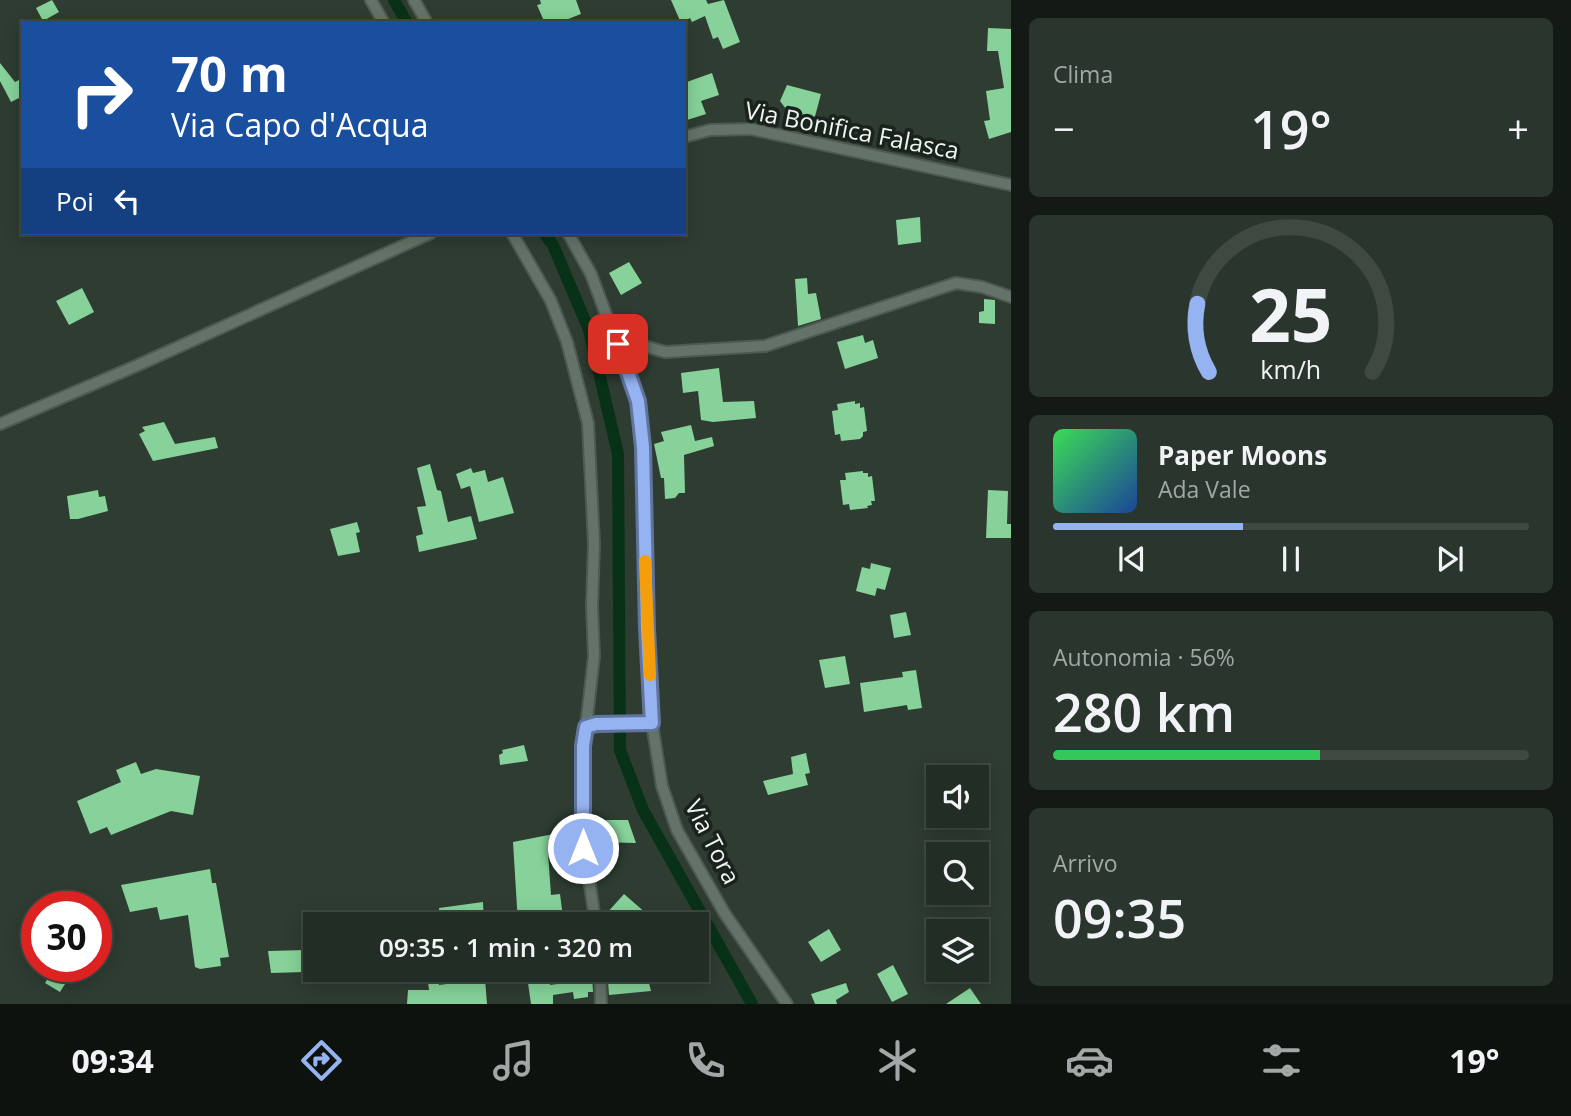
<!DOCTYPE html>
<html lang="it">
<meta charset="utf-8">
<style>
body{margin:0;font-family:"Open Sans",sans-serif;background:#2a352d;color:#f1f3f6;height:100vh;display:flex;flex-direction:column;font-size:26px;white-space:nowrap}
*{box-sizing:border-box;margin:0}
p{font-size:23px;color:#a2a8a7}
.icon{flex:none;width:38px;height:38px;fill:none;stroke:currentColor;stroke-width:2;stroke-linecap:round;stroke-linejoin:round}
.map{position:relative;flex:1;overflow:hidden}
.panel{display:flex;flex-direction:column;gap:18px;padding:18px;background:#131914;width:560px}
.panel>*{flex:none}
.top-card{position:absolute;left:21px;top:21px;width:665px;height:214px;border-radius:0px;box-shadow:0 4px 18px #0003,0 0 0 2px #3f4942;background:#1a4fa0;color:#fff;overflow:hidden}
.buttons{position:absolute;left:926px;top:765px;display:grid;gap:14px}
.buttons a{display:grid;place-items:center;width:63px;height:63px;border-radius:0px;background:#222d25;box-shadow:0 4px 18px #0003,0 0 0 2px #3f4942;font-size:35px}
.speed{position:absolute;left:21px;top:891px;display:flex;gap:14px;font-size:35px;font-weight:700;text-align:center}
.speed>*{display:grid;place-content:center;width:91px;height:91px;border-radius:50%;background:#222d25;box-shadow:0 4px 18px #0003,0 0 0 2px #3f4942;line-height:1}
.speed .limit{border:10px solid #d22;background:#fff;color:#111}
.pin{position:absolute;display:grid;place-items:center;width:60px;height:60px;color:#fff;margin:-30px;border-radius:14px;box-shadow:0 4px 10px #0006}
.me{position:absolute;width:77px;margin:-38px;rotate:0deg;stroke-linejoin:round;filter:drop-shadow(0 0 5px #0008)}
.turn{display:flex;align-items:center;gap:24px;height:147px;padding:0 35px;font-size:32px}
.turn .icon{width:91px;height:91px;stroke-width:2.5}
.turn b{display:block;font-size:49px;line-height:60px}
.then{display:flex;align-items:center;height:66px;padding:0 35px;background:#0003;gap:14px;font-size:26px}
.big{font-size:52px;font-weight:600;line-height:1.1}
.panel .card{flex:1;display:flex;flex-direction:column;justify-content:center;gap:10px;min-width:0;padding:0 24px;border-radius:10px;background:#2a352d}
.panel .dial{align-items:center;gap:0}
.dial svg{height:182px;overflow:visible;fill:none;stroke:#3f4942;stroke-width:7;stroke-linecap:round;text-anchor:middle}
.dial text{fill:#f1f3f6;stroke:none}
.song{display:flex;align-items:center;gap:21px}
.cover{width:84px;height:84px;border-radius:10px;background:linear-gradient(135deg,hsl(130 70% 55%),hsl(220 70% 35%))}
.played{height:7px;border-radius:4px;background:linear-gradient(90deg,#95b2f1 40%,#3f4942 40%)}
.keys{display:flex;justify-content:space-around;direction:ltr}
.heat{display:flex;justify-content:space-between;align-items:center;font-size:38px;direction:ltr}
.charge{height:10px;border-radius:5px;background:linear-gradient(90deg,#34c759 56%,#3f4942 0)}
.trip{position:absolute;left:303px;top:912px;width:406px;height:70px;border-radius:0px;background:#222d25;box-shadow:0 4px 18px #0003,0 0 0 2px #3f4942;font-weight:600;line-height:70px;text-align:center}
.tabs{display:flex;height:112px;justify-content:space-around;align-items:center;background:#0e120f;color:#a2a8a7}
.tabs .icon{width:49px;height:49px}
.tabs .active{color:#95b2f1}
.tabs b{font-size:32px;color:#f1f3f6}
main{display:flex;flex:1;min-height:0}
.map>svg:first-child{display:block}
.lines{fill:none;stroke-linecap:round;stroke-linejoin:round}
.canal{stroke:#083218;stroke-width:12}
.building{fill:#86d29a}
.street-casing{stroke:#4e5a51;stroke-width:14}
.street{stroke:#647367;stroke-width:10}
.route-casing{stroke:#61749d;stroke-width:18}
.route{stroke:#95b2f1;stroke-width:12}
.slow{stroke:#f59e0b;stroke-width:12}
.labels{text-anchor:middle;stroke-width:7;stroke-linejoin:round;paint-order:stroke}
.street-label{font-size:24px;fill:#edf6ef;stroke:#1b211c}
</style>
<main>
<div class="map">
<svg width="1011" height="1004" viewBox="0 0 1011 1004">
<rect width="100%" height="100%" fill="#2e3c31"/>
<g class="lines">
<path class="canal" d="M394 0 407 23
M544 233 553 245 589 330 618 454 620 750 643 810 752 1004"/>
</g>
<path class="building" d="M52 0 59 12 43 21 36 8Z
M540 0H576L581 14 558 23H548L544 21 537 5 541 4Z
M671 0H706L708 4 724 0 740 42 723 49 718 37 713 39 705 16 692 22 690 18 681 23Z
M988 28 1011 29V132L989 139 984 121 990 120 986 91 1004 88 998 51H987Z
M0 63 15 82 23 78V96L11 102 0 81Z
M712 73 719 95 701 101 706 114 684 121V83Z
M787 85 821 94 814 120 789 113 780 101Z
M920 217 921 242 898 245 896 220Z
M629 262 642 283 621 295 609 273Z
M807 278 808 294 816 293 821 319 798 326 795 279Z
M82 288 94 312 69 325 56 301Z
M984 299 995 300V324L979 323V312L984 311Z
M863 335 865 343 873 340 878 358 845 369 837 342Z
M719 368 723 402 754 401 756 418 713 422 701 420 698 391 683 393 681 373Z
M855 401V404L860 403V408L864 407 867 431 863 432V436L860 439 841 441 840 434 835 435 832 411 838 410 837 404Z
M164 422 175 444 215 437 218 448 153 461 139 434 145 431 142 427Z
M691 425 695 441 712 437 714 446 684 455 685 493H679L675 498 665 499 664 478H661L654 444 664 441 661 432Z
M430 464 437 490 441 491 448 522 471 516 477 539 419 552 416 536 423 534 417 507 426 506 417 468Z
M471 468 473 473 485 470 488 482 503 477 514 513 479 522 470 486 461 489 456 474Z
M863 471V473H868V477L872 476 875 501H871L872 505 867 506 868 508 850 510 849 504 843 505 840 480H846L845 473Z
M98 490 99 497 105 496 108 511 78 519H70L67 496Z
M988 490 1008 491 1007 524H1011V538H986Z
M357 522 360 532 356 533 360 552 338 556 330 529Z
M871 563 891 568 885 590 877 588 875 596 856 591 862 567 870 569Z
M906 612 911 635 894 638 890 615Z
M845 656 850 684 825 688 819 660Z
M916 670 922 708 908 710 907 705 864 712 860 683 903 677 902 672Z
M524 745 528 761 500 765 499 755 503 753 502 750Z
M806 753 810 773 805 774 808 785 768 795 763 781 793 774 791 757Z
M136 762 141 774 156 769 200 776 193 815 171 811 111 835 107 827 90 834 77 801 121 782 116 770Z
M598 820H628L636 843 598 842Z
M574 830 577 842 568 844 570 851 548 853 551 895 560 894 563 917 534 920 535 924H518L513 842Z
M210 869 212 883H216L229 957 220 958 221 966 200 969 195 967 188 915 160 920 157 907 130 912 121 885Z
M624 894 647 914 651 911 657 920 651 924H609L612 919 606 914Z
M483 902 484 924 440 922 439 908Z
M829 929 841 950 821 962 808 942Z
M306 950 305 972 271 973 268 951Z
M893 965 908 994 892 1002 877 974Z
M55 967 70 976 60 992 45 983Z
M592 974 593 992H588V997L574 999 573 992 553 995V1004H531L528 983 550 981V985L572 982 571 976Z
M647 975 651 991 609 995 608 982Z
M485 979 487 1004H407L408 990H429L428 982H439V985Z
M846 983 849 992 836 1000 837 1004H815L811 994Z
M970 988 981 1004H946Z"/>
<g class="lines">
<defs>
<path id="street" d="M371 0 384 23
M414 0 427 23
M684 137 710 130 751 129 1011 185
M512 233 551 301 567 342 588 423 594 544 592 606 594 656 586 727
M568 233 591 274 638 401 643 447 647 629 652 723 662 786 677 830 725 914 787 1004
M616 338 665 352 765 346 956 283 982 287 1011 297
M0 424 136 366 431 233
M596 924C585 859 577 792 586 727L652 723
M600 970 601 1004"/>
</defs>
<use href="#street" class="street-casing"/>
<use href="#street" class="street"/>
</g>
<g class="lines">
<defs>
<path id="route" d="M583 848V746L586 727 596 724 652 723 647 629 643 447 638 401 618 344"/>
</defs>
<use href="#route" class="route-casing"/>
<use href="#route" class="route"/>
<path class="slow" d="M645 561 650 675"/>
</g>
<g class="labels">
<g class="street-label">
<text transform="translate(852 131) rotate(11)" y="8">Via Bonifica Falasca</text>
<text transform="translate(712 842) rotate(63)" y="8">Via Tora</text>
</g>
</g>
</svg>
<div class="buttons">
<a><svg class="icon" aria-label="sound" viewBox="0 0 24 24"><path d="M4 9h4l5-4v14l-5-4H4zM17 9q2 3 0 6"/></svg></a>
<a><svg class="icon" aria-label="search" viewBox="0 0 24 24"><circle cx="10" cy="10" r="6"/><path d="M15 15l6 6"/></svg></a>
<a><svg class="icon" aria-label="layers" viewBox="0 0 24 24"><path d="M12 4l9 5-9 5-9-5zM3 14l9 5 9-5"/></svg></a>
</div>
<div class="speed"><div class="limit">30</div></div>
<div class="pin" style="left:618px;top:344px;background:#d93025"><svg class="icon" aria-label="arrive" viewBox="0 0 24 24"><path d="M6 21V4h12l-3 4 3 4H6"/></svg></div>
<svg class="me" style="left:583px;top:848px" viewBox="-20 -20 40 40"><circle r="17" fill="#95b2f1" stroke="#fff" stroke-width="3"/><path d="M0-11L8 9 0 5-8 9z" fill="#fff"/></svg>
<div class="trip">09:35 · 1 min · 320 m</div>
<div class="top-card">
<div class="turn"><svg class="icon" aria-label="right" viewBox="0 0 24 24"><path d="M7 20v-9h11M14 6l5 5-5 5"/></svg><div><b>70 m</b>Via Capo d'Acqua</div></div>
<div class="then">Poi<svg class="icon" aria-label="left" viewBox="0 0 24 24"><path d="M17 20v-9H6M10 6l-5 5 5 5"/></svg></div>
</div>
</div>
<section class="panel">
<div class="card"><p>Clima</p>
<div class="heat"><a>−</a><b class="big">19°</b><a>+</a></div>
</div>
<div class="card dial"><svg viewBox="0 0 100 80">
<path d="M14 69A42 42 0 1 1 86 69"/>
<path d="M14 69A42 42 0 0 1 9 39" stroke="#95b2f1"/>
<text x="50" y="56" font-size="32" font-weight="700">25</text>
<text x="50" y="72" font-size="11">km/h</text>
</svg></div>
<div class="card">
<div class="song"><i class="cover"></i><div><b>Paper Moons</b><p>Ada Vale</p></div></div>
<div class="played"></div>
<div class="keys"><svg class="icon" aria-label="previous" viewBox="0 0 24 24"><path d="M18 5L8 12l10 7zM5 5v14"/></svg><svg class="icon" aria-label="pause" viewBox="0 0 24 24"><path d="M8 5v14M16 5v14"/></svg><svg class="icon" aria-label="next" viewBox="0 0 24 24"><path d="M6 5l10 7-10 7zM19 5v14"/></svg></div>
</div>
<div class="card"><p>Autonomia · 56%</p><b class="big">280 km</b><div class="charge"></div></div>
<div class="card"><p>Arrivo</p><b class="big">09:35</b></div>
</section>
</main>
<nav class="tabs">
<b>09:34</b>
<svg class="icon active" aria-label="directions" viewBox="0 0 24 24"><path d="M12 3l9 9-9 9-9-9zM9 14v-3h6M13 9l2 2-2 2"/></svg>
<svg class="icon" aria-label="music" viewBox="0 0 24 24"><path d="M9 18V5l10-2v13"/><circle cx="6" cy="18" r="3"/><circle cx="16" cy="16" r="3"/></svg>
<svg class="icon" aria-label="phone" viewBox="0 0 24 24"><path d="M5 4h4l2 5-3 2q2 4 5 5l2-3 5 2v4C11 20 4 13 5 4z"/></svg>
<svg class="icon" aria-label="climate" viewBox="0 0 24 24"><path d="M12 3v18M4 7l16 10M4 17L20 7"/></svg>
<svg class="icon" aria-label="car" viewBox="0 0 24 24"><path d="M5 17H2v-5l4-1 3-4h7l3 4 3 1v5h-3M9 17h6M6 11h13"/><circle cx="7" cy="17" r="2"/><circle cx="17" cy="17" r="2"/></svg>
<svg class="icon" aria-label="filters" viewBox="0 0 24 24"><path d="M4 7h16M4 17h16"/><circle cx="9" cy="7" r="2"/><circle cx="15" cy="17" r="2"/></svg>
<b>19°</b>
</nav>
